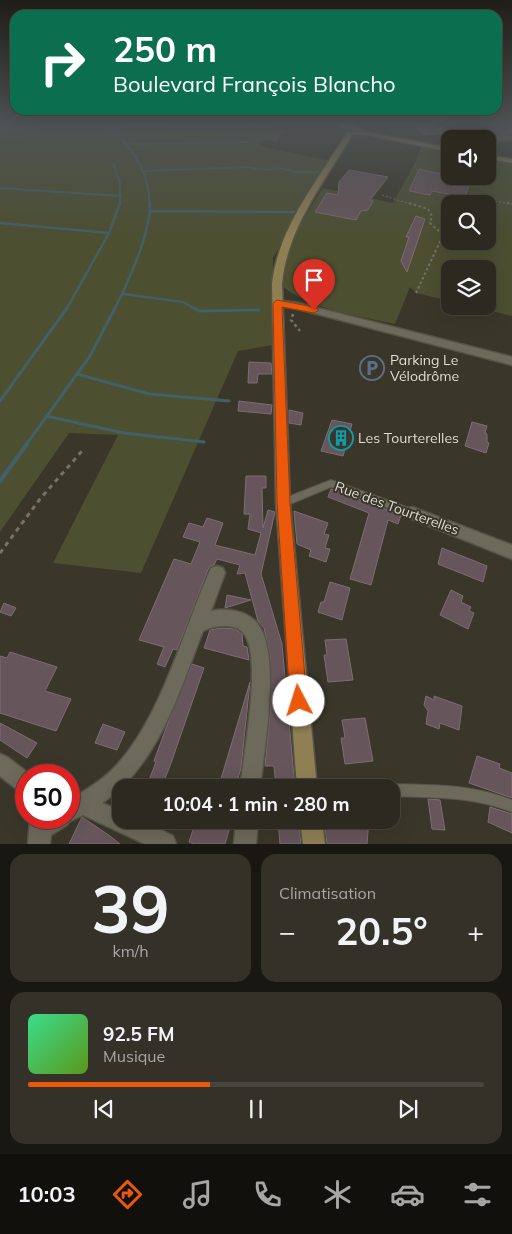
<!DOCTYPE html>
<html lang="fr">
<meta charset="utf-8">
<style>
body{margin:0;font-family:Mulish,sans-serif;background:#343129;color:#f1f3f6;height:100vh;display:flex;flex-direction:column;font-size:19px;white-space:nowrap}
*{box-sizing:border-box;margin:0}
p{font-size:16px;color:#a6a6a5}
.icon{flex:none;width:28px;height:28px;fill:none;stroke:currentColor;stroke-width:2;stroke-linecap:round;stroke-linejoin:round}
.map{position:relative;height:844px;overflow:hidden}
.drawer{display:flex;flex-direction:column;gap:10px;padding:10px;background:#181712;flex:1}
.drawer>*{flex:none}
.hud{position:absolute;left:10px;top:10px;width:492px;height:105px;border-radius:15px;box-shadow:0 5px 20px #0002,0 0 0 1px #48453e;background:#0b6e4f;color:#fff;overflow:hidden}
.buttons{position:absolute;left:441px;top:130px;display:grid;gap:10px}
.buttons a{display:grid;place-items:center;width:55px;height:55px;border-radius:10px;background:#2c2920;box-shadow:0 5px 20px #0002,0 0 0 1px #48453e;font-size:25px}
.speed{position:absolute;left:15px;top:764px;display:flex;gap:10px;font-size:25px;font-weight:700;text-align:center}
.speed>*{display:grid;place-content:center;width:65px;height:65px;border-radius:50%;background:#2c2920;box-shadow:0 5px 20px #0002,0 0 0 1px #48453e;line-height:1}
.speed .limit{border:8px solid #d22;background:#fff;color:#111}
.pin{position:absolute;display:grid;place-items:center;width:42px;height:42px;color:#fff;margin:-51px -21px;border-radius:50% 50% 50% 0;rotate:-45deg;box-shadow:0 0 5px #0007}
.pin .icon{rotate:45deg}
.me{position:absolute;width:55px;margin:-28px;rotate:355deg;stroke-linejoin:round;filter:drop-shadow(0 0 4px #0008)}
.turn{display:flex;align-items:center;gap:18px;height:105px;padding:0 20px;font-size:22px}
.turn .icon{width:65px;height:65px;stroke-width:2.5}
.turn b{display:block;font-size:35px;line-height:42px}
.big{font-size:38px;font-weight:700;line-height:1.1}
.drawer .widget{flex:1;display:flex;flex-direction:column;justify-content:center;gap:8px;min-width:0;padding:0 18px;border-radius:15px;background:#343129}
.drawer .dial{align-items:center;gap:0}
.dial b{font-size:65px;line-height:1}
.song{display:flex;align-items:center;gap:15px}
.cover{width:60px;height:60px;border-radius:8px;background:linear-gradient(135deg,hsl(150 70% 55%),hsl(90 70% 35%))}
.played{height:5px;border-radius:2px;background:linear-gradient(90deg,#ea580c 40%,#48453e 40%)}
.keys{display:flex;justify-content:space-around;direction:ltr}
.heat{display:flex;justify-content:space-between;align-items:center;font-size:28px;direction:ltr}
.drawer .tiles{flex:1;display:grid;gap:10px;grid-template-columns:1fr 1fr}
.widget:last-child{grid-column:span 2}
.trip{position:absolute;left:112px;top:779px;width:288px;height:50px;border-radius:15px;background:#2c2920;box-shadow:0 5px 20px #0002,0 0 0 1px #48453e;font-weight:700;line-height:50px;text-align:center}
.tab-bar{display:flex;height:80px;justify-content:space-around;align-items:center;background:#12100d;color:#a6a6a5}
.tab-bar .icon{width:35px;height:35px}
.tab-bar .active{color:#ea580c}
.tab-bar b{font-size:22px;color:#f1f3f6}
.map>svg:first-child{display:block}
.green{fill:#4c4f30;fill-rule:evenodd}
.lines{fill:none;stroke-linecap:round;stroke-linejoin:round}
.stream-far3{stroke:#435f67;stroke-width:2}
.stream-far2{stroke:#435f67;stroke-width:2.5}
.stream-far1{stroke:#435f67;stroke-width:3}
.stream{stroke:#435f67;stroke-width:4.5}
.building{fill:#66565b;stroke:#7d6d73}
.service-casing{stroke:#565349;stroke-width:2}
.minor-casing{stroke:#565349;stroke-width:3}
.tertiary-casing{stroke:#565349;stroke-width:3}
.secondary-casing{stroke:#565349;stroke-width:3}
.path-far3{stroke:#757368;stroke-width:1;stroke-dasharray:2 2;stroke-linecap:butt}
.path-far2{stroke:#757368;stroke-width:2;stroke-dasharray:2.5 2.5;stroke-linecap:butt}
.path-far1{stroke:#757368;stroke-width:2.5;stroke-dasharray:3 3;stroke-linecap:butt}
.path{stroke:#757368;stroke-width:3;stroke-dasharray:4.5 4.5;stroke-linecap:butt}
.service{fill:#6d6a5b;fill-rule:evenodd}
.minor{fill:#6d6a5b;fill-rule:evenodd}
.tertiary{fill:#6d6a5b;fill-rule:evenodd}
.secondary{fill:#8f8054;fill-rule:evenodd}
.route{fill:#ea580c;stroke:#983908}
.labels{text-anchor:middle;stroke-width:4;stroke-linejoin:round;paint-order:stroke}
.poi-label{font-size:14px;fill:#dfddd5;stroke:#3a372a;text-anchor:start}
.street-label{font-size:14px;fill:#dfddd5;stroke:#3a372a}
</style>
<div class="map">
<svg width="512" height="844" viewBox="0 0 512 844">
<rect width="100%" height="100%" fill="#3a372a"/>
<path class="green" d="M0 122H279L267 137 274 129 285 131 276 141 265 139 259 146 331 161 273 258V345L238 351 141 573 53 563 118 435 69 433 0 532Z
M421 147 450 152V176H488V159L512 164V316L471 306H488V269H450V301L416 293 410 287 395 324C358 316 314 310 283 287 283 248 302 220 323 188L393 203 416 161ZM450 204H488V241H450Z"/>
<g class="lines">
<path class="stream-far3" d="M106 122C131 149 148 166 150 205
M111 127 181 122
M127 144 248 142
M113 163 120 183V205
M142 171 247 167 267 170 280 168 297 172H318
M0 188 121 196"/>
<path class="stream-far2" d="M150 211 294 212
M0 223 109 233
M123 294 183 302 196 310
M66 310 109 233 120 203
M114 310C128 283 151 232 150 203"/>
<path class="stream-far1" d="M194 308 199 311 259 310
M77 374 149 394 229 401
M0 401 67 308
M46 416 124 433 204 442
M26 445 90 356 115 308"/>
<path class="stream" d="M0 481 27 444"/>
</g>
<path class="building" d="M413 122H422L441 134H423Z
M509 123 512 126V134H490L488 132V124Z
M419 169 450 176 471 178 465 197 432 191 430 195 409 191Z
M349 170 388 177 370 200 373 201 368 210 361 211 356 220 315 212 327 193 338 195 339 182Z
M416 216 425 219 407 272 401 261 409 237H406Z
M249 362 271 363 272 374H258L257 383H248Z
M239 401 272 405 271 414 238 411Z
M289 410 303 413 301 425 289 423Z
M332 420 352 424 343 456 321 451Z
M472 422 487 426 485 433 487 434V442L489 443 486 453 465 446Z
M246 476H266V488H262L263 528 268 510 275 512 261 574 282 644 295 788H276L274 766H265L271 702 270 656 264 628 258 621 245 573 237 574 240 565 217 559 214 565 209 567 177 650 173 649 165 667 157 664 164 647 139 640 174 559 191 564 200 542 183 537 189 523 203 527 207 518 223 523 215 545 255 555 261 533 248 529 250 514H244Z
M331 489 401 515 398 524 388 520 371 585 350 579 369 513 328 497Z
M294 511 328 523 324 534 329 535 325 548 330 549 326 562 309 556 311 550 297 544Z
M442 548 487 566 483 582 438 564Z
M330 582 350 588 342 620 318 612 321 602H324Z
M451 590 463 596 461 602 471 607 469 611 474 613 468 629 440 615Z
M227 595 251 600 225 608Z
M4 603 16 608 11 616 0 612Z
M222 628 235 629 242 634 243 646 247 647 249 660 204 648 210 630Z
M346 639 353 680 328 682 324 655H327L325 640Z
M10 652 57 667 45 691 71 699 56 731 0 713V656L7 658Z
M192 664 204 668 170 766 161 788H146L156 762 154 761 169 720Z
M250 682 241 768 235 788H233L220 782Z
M426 696 434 700V696L462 706 459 730 440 723 439 729 426 724 428 711 424 705Z
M365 718 373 761 345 764 341 738H345L342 720Z
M0 723 37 743 27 758 0 740Z
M103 724 125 732 117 750 95 743Z
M477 756 500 764 499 768 512 773V798L469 783Z
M428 799 440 800 445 830 432 829Z
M490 807 512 814V833L488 822Z
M82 817 110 836 120 844H69Z
M196 820H232L225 844H194L189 842Z
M278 820H298L301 844H280Z
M324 820H369L367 844H327Z"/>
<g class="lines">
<defs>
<path id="service" d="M331 480 415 510 416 513 415 516 412 517 331 487 283 507 280 506 279 503 280 500Z
M308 779 351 782 355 784 357 788H303L302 785 304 781Z
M391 784C434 785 471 784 512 800V812C471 796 434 798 391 796V788H386L387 786Z"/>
<path id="minor" d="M424 122C436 122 446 130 457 133 475 136 494 137 512 136V140C484 141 448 141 424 122Z
M412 507 512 545V559L407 517 405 513 407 509Z
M217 566 223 568 225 573 211 611C226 608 246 610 257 623 282 653 264 749 260 788H240C244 754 260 667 247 639 243 629 235 626 225 626 218 626 210 627 203 631 179 692 159 764 102 803L121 811V820H141L173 836 176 844H145L83 815 69 822 67 825 51 835 50 844H28L30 818H69V800C84 791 102 781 115 767 162 717 183 630 211 568Z
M0 754 7 757 31 775H26V794L19 791 0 776Z
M236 820H258L256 844H234Z"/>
<path id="tertiary" d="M277 300 298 303 512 357V365L298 309 273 305 272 303Z"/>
<path id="secondary" d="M332 122H341L361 129V131L450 148V152L367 135H352C324 182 287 229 282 284L290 503 317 788H297L276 503 272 284C278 228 318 180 347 133L355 131 346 129Z
M488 155 512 159V163L488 159Z
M300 820H322L325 844H303Z"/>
</defs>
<use href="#service" class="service-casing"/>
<use href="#minor" class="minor-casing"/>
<use href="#tertiary" class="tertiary-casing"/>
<use href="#secondary" class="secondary-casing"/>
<path class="path-far3" d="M382 195 413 205
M463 204 468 197 512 204"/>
<path class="path-far2" d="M409 203 428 209 432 216 430 223 443 235
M507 203 512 204
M416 293 450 220"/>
<path class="path-far1" d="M293 314 291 320 300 331"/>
<path class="path" d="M0 553 40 499 82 451"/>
<use href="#service" class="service"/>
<use href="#minor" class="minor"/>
<use href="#tertiary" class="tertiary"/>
<use href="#secondary" class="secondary"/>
</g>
<linearGradient id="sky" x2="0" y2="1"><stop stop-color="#201e17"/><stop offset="0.51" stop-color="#4f5355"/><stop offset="1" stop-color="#4f5355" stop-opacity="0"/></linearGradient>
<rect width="512" height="241" fill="url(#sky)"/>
<path class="route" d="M277 300 314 307 319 310 314 313 282 307 290 503 307 701 305 707 299 709 293 707 290 701 277 503 273 303Z"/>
<defs>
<symbol id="parking-ring" viewBox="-11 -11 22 22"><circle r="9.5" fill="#3a372a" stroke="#5c6f8a" stroke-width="1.5"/><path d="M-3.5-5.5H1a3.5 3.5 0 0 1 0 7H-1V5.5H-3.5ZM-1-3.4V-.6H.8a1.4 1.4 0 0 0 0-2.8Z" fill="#5c6f8a"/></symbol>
<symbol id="building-ring" viewBox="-11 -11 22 22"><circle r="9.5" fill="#3a372a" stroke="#0f9aa8" stroke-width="1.5"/><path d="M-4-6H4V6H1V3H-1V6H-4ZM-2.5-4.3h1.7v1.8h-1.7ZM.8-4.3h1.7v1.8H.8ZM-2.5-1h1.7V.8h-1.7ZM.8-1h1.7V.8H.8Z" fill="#0f9aa8"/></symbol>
</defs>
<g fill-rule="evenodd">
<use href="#parking-ring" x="358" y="354" width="28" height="28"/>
<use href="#building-ring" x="327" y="424" width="28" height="28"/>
</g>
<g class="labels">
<g class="poi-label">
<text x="390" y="365">Parking Le<tspan x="390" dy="16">Vélodrôme</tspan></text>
<text x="358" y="443">Les Tourterelles</text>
</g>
<g class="street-label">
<text transform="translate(397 508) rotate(20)" y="5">Rue des Tourterelles</text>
</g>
</g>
</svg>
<div class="buttons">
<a><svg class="icon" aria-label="sound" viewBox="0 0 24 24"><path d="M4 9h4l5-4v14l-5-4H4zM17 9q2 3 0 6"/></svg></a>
<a><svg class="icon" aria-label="search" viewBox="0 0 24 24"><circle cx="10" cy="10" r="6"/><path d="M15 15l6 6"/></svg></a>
<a><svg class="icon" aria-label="layers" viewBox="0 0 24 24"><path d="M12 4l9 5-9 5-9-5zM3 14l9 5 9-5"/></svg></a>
</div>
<div class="speed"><div class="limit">50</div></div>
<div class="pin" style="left:314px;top:310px;background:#d93025"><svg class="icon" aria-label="arrive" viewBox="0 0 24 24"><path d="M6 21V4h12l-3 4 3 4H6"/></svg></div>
<svg class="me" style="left:299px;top:701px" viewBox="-20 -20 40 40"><circle r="19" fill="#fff"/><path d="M0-13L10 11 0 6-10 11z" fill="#ea580c"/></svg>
<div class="trip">10:04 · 1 min · 280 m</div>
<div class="hud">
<div class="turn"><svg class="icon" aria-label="right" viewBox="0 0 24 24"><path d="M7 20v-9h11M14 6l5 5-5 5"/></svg><div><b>250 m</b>Boulevard François Blancho</div></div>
</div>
</div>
<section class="drawer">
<div class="tiles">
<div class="widget dial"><b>39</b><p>km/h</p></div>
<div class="widget"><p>Climatisation</p>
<div class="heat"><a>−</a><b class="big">20.5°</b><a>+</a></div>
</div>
<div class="widget">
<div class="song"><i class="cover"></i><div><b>92.5 FM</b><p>Musique</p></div></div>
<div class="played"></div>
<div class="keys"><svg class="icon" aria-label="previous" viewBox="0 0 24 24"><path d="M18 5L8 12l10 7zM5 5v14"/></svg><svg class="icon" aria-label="pause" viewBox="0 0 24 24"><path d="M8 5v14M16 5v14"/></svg><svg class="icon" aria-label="next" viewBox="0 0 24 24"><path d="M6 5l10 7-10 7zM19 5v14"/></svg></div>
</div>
</div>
</section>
<nav class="tab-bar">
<b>10:03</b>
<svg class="icon active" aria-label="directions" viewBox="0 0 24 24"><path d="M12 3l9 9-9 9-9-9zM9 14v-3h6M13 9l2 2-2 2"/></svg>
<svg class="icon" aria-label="music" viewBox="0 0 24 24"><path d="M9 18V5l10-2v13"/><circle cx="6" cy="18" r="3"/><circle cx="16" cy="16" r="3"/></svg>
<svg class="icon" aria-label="phone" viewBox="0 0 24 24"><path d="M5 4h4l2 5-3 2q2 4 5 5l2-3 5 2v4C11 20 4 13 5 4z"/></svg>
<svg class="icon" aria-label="climate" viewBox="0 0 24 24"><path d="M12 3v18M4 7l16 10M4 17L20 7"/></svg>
<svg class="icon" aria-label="car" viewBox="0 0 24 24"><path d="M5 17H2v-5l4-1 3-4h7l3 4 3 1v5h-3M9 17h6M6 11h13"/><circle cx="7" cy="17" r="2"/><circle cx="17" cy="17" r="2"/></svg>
<svg class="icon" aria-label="filters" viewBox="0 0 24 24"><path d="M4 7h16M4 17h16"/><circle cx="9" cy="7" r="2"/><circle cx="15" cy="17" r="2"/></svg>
</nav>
